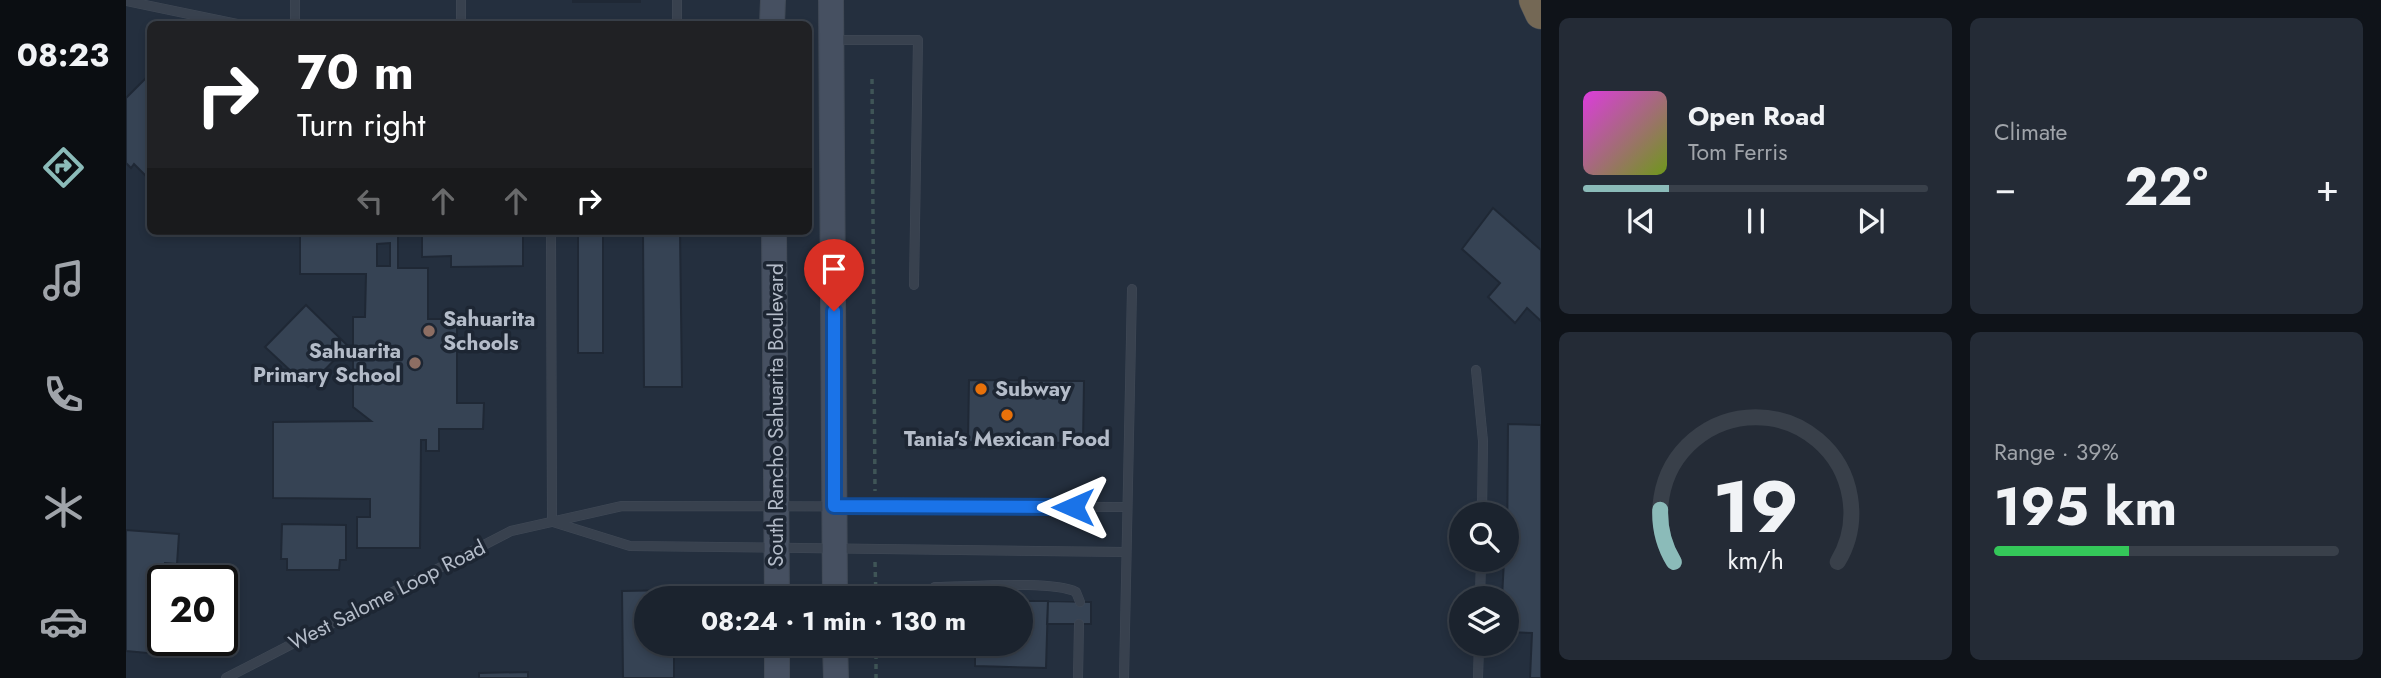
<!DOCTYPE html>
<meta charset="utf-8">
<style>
body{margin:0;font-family:Jost,sans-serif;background:#242b36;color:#f1f3f6;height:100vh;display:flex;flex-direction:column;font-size:26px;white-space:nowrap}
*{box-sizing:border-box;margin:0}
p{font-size:23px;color:#a0a4aa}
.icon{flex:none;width:38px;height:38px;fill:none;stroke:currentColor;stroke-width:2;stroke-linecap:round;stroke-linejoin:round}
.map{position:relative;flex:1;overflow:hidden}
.panel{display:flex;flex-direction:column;gap:18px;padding:18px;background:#0f1319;width:840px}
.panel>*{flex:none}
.guide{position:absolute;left:21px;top:21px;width:665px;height:214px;border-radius:10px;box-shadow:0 4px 10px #0003,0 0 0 2px #39404a;background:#202124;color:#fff;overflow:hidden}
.fabs{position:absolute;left:1323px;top:502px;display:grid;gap:14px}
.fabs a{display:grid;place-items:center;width:70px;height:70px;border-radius:50%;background:#1b232e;box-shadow:0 4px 10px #0003,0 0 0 2px #39404a;font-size:35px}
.speed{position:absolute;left:21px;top:565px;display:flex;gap:14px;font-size:35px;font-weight:700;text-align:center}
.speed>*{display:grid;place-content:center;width:91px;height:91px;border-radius:50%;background:#1b232e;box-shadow:0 4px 10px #0003,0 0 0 2px #39404a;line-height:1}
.speed .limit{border:4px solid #111;border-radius:10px;background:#fff;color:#111}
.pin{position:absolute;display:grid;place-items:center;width:60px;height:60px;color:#fff;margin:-72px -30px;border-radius:50% 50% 50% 0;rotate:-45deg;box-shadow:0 0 7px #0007}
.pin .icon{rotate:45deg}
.me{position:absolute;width:77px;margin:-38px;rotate:270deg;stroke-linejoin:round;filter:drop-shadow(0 0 5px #0008)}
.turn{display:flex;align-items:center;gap:24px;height:147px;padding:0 35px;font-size:32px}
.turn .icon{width:91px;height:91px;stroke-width:2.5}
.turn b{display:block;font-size:49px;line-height:60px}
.lanes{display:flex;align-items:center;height:66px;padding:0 35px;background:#0003;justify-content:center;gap:35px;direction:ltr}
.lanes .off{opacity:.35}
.big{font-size:52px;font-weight:700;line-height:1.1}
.panel .tile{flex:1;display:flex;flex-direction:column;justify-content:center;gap:10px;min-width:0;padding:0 24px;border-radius:10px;background:#242b36}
.panel .dial{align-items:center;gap:0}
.dial svg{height:182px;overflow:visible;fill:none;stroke:#39404a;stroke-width:7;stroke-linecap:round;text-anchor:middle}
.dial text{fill:#f1f3f6;stroke:none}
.song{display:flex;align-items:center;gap:21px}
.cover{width:84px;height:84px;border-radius:10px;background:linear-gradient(135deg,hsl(300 70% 55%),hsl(80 70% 35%))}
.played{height:7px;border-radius:4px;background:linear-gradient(90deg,#8bbbb9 25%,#39404a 25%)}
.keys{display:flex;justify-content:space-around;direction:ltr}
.heat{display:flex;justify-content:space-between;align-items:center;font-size:38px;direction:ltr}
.charge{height:10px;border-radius:5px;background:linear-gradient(90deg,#34c759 39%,#39404a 0)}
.panel .tiles{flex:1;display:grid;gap:18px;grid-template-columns:repeat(2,1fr)}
.trip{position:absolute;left:508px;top:586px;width:399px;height:70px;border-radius:35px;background:#1b232e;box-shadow:0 4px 10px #0003,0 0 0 2px #39404a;font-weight:700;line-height:70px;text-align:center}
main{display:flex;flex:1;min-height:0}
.menu{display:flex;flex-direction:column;width:126px;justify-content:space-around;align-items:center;background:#0b0e12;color:#a0a4aa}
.menu .icon{width:49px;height:49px}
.menu .active{color:#8bbbb9}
.menu b{font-size:32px;color:#f1f3f6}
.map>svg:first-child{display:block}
.building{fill:#364354;stroke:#1f2835;stroke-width:2;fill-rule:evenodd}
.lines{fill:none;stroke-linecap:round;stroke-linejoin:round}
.lane-casing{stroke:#414a57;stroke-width:10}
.secondary-casing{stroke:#414a57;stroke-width:26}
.highway-casing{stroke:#434c59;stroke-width:33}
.path{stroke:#3f5557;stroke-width:3.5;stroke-dasharray:5 5;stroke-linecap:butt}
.lane{stroke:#38414e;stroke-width:9}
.secondary{stroke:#465061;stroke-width:24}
.highway{stroke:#746855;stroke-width:32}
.route-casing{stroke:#114b97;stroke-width:18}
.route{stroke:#1a73e8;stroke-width:12}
.education-dot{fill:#8d6e63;stroke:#1d2633;stroke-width:2.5}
.food-dot{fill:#e8710a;stroke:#1d2633;stroke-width:2.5}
.labels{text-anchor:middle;stroke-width:7;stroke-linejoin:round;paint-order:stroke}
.poi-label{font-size:21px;font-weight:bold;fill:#b4bcc9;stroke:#1d2633;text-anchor:start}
.street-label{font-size:21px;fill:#b4bcc9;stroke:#1d2633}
</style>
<main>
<nav class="menu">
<b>08:23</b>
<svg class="icon active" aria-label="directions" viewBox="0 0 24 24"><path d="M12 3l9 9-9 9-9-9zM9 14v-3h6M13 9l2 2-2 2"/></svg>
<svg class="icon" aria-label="music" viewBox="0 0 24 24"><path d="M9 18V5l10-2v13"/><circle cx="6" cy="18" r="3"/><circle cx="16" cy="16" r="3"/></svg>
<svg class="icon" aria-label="phone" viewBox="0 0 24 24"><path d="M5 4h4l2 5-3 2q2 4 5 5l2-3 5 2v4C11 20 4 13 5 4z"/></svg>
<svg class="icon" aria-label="climate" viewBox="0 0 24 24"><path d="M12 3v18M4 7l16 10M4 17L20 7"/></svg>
<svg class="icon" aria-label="car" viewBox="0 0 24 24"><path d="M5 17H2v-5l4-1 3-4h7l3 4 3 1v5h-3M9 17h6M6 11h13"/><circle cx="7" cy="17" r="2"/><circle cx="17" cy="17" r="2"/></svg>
</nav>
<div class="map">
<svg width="1415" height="678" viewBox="0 0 1415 678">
<rect width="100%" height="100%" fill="#242f3e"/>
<path class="building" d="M447 0H514V2H447Z
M21 77 24 81V180L8 164 5 168 0 163V98Z
M1367 208 1415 250V321L1401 308 1389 323 1362 297 1374 283 1336 249Z
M174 231H272V268H302V319H331V403H358L357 429H313V451H300V440H295L294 548H231V517H244V499L147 498V422L245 421 227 407V317H239L240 274H174ZM264 243V266H251V244Z
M296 231H397V266L325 267V256L296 257Z
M452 231H477V353H452Z
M517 231H554L556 387H518Z
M180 305 222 346 182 387 139 347Z
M843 380 958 381 957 443 842 442Z
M1382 424 1415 425V678H1404L1406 633 1381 632V598H1376L1378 560H1381Z
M156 524 220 525V560H214L213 570H161V559H155Z
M0 530 53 534 51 564 39 563 32 654 0 651Z
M548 590V598H520V644H548V678H497L496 591Z
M894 601H922L920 668 849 666V644H894Z
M922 601 965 602V624H921Z
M402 672V678H353V673Z"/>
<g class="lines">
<defs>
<path id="lane" d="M169 0V24
M335 0V24
M551 0V24
M0 1 111 24
M707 40H792L788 285
M425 231 426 521
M1350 370 1357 441 1356 514
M427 522 504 546 999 552
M799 595 809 587C840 587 926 580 950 592L954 602
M1354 598 1355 560
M100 678 385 531 496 506 999 507
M952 678 953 624
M998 678 1006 289
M1352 678 1353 644"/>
<path id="secondary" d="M705 0 709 598
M646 24 647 0
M648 231 651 598
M709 644 710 678
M651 678V644"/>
<path id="highway" d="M1409 0 1415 13"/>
</defs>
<use href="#lane" class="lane-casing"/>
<use href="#secondary" class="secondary-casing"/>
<use href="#highway" class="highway-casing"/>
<path class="path" d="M746 79 749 491
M749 562 750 598
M750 644V678"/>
<use href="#lane" class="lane"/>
<use href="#secondary" class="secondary"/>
<use href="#highway" class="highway"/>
</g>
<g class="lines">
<defs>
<path id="route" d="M708 311V506L947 507"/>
</defs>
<use href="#route" class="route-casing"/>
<use href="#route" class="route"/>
</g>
<g class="education-dot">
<circle cx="303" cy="331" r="7"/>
<circle cx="289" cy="363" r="7"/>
</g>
<g class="food-dot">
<circle cx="855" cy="389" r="7"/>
<circle cx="881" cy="415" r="7"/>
</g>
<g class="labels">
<g class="poi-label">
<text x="317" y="326">Sahuarita<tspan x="317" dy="24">Schools</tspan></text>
<text x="275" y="358" text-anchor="end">Sahuarita<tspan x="275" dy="24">Primary School</tspan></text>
<text x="869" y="396">Subway</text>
<text x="881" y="446" text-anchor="middle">Tania's Mexican Food</text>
</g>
<g class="street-label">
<text transform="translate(650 415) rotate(-90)" y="7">South Rancho Sahuarita Boulevard</text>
<text transform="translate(261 595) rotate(-27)" y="7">West Salome Loop Road</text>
</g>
</g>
</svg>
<div class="fabs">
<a><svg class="icon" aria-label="search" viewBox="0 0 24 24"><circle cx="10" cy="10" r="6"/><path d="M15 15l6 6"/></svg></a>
<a><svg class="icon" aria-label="layers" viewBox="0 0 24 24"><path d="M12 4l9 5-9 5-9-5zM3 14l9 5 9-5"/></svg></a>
</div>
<div class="speed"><div class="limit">20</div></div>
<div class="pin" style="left:708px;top:311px;background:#d93025"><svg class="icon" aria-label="arrive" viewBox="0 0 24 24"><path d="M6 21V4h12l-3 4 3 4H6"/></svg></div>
<svg class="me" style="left:947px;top:507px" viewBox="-20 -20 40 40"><path d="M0-17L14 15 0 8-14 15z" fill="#1a73e8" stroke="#fff" stroke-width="4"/></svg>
<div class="trip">08:24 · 1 min · 130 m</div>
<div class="guide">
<div class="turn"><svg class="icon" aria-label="right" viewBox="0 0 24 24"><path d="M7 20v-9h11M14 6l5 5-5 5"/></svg><div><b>70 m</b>Turn right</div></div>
<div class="lanes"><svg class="icon off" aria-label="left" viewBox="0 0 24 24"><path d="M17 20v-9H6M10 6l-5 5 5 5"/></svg><svg class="icon off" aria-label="ahead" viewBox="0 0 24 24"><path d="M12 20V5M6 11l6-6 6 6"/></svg><svg class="icon off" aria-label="ahead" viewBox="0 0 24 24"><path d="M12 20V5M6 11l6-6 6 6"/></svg><svg class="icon" aria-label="right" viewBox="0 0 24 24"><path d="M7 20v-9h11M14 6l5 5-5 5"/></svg></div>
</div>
</div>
<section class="panel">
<div class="tiles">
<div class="tile">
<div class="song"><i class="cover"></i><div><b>Open Road</b><p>Tom Ferris</p></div></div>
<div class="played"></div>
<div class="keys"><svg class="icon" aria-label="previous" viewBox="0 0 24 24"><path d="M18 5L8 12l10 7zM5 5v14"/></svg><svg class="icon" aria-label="pause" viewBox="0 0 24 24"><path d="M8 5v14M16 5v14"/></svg><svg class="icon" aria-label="next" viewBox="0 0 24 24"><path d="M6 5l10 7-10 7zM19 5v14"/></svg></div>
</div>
<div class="tile"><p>Climate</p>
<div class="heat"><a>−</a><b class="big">22°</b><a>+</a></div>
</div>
<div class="tile dial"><svg viewBox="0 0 100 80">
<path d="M14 69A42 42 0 1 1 86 69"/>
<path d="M14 69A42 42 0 0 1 8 46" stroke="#8bbbb9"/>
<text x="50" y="56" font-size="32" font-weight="700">19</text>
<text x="50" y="72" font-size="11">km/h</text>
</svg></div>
<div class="tile"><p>Range · 39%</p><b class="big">195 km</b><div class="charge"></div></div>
</div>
</section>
</main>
